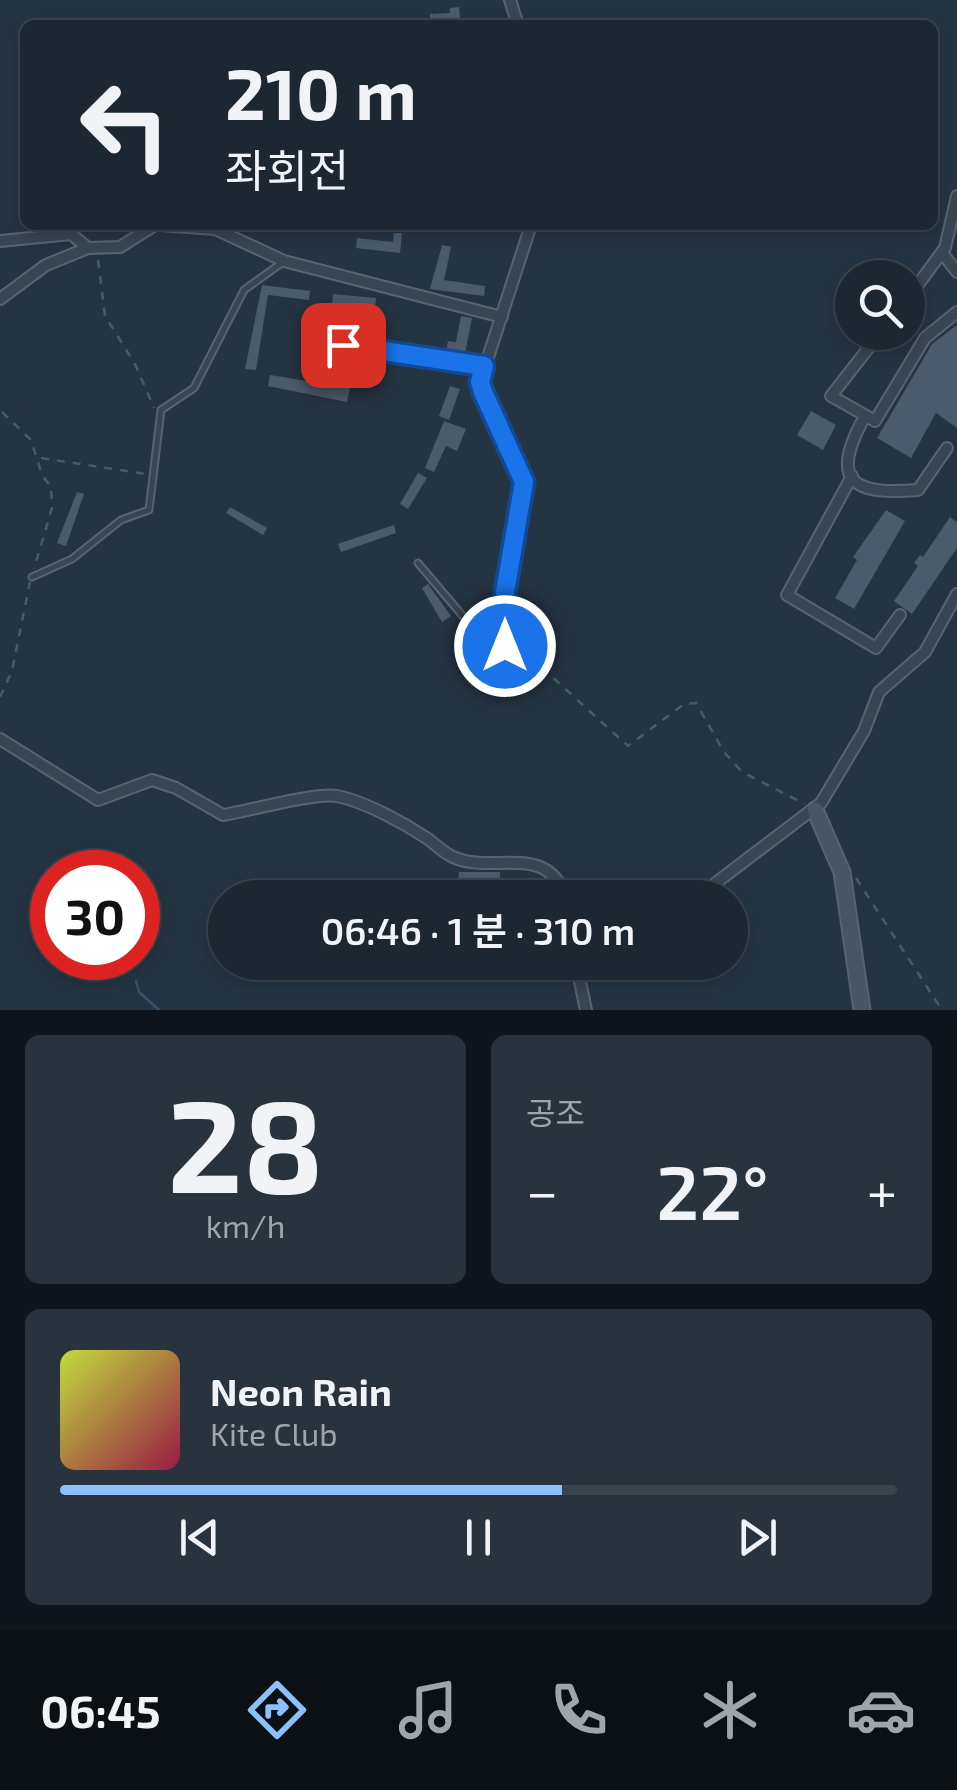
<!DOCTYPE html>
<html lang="ko">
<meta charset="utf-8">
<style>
body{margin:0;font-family:"Exo 2","Noto Sans KR",sans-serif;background:#29333e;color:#f1f3f6;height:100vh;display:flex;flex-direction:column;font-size:38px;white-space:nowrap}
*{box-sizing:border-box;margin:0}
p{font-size:32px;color:#a0a5ac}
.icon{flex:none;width:55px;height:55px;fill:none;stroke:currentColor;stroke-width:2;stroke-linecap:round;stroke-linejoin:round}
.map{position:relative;height:1010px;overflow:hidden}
.side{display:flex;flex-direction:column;gap:25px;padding:25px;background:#0f151c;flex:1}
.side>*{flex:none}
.banner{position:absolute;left:20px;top:20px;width:918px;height:210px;border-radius:15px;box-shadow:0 5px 15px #0003,0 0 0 2px #3a444d;background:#1c2732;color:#f1f3f6;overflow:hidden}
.tools{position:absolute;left:835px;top:260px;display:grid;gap:20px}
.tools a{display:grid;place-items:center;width:90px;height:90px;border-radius:50%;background:#1c2732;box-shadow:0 5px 15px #0003,0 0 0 2px #3a444d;font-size:50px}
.speed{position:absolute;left:30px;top:850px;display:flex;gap:20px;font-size:50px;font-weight:700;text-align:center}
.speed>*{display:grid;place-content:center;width:130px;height:130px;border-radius:50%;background:#1c2732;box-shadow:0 5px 15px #0003,0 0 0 2px #3a444d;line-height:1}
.speed .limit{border:15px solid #d22;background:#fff;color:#111}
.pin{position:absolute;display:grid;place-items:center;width:85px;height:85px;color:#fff;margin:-42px;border-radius:20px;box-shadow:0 5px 15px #0006}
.me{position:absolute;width:110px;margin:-55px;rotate:0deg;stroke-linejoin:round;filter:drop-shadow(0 0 8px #0008)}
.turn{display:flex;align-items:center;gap:35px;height:210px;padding:0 40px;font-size:45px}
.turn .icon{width:130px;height:130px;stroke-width:2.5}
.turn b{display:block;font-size:70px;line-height:85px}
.big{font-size:75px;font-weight:600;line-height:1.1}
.side .widget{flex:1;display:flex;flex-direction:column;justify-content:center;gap:15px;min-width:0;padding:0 35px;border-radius:15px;background:#29333e}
.side .dial{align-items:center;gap:0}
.dial b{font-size:130px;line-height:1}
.song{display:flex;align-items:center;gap:30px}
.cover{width:120px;height:120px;border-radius:15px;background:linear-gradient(135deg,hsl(70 70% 55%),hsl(340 70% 35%))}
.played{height:10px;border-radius:5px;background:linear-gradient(90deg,#8bc0fd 60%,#3a444d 60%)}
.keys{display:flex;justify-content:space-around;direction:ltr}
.heat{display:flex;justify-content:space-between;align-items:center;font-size:55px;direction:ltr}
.side .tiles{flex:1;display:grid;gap:25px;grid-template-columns:1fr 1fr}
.widget:last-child{grid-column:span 2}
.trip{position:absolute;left:208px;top:880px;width:540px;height:100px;border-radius:50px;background:#1c2732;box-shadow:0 5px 15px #0003,0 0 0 2px #3a444d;font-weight:600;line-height:100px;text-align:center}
.tab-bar{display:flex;height:160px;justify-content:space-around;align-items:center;background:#0b1014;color:#a0a5ac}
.tab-bar .icon{width:70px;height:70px}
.tab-bar .on{color:#8bc0fd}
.tab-bar b{font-size:45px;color:#f1f3f6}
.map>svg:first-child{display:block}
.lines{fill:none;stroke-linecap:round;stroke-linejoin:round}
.stream{stroke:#38516a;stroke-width:2.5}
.building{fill:#4b5b6c}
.lane-casing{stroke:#57636f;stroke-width:9}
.street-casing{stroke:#57636f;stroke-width:14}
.secondary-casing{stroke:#57636f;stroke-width:19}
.path{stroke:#455f60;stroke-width:2.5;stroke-dasharray:8 8;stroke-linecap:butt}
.lane{stroke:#394552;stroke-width:5}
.street{stroke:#394552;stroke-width:10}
.secondary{stroke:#475565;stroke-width:15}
.route-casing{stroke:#114b97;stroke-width:25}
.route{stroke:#1a73e8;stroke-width:18}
</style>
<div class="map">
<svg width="957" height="1010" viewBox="0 0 957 1010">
<rect width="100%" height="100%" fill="#253442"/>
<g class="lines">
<path class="stream" d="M136 981 139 992 159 1010"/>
</g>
<path class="building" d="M459 7 461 25H430V14L450 13V8Z
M394 233H402L400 253 356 248 357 238 393 242Z
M442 245 451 247 444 280 485 286 484 296 430 289Z
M262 285 310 291 309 300 268 295 256 370 245 369Z
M333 294 376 298 375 307 332 303Z
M461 316 472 318 465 354 446 352 448 341 456 342Z
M957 325V428L936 413 911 458 877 438 932 344Z
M270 375 350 388 347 402 268 386Z
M450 386 460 389 449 420 439 416Z
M811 411 836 425 823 450 797 435Z
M444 421 466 429 457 451 446 446 434 472 425 468Z
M418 473 427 478 408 509 400 504Z
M77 492 84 494 66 546 57 543Z
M230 507 267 528 263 535 226 513Z
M886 510 905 521 854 609 835 598 857 560 853 557Z
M950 517 957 522V548L912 614 894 601 918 566 914 563 920 555 923 557Z
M394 525 396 533 341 552 338 544Z
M428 584 451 616 442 622 422 588Z
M459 872H500V895L480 893 481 884 458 882Z"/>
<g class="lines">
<defs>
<path id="lane" d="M418 563 489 647 494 651 503 648
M32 577 72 559 121 520 149 510 161 410 194 388 244 290 283 262"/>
<path id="street" d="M510 0 518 25
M160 225 215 229 284 261 502 317
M0 241 71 234 88 248
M942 253 957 272
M908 298 945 248 957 196
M0 299 46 265 88 248 120 247 155 225
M881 332 831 396 875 421 925 338 957 312
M308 340 484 366
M865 416C830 479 849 496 918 490L947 448
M852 476 787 595 876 648 900 615
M505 646 509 641 505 592 524 482 480 382 531 225
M0 739 98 800 152 780 176 788 223 815C248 811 317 792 337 796 366 802 404 823 428 839 436 845 444 853 453 857 492 875 548 841 566 898
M696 898 821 803 864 731 879 692 925 652 957 594
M576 962 586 1010"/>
<path id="secondary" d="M815 810 842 872 862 1010"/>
</defs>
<use href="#lane" class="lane-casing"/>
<use href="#street" class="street-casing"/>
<use href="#secondary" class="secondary-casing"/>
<path class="path" d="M98 260 105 316 135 364 154 408
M2 412 31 440 42 475 51 487 52 508 34 569
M41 458 146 474
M518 646 628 746 684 704 696 703 724 752 742 772 805 804
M0 697 12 671 30 582
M856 878 942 1010"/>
<use href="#lane" class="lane"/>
<use href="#street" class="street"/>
<use href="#secondary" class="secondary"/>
</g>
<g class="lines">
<defs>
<path id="route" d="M343 345 484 366 480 382 483 392 524 482 505 592 509 641 505 646"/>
</defs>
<use href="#route" class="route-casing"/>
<use href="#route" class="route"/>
</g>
</svg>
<div class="tools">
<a><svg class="icon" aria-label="search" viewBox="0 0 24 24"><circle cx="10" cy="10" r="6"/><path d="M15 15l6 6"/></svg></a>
</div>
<div class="speed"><div class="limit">30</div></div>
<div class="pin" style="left:343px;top:345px;background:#d93025"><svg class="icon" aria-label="arrive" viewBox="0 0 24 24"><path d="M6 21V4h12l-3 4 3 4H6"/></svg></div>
<svg class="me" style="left:505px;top:646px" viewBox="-20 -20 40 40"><circle r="17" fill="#1a73e8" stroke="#fff" stroke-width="3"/><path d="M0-11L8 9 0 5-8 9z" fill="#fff"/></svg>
<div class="trip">06:46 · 1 분 · 310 m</div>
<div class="banner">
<div class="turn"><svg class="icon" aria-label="left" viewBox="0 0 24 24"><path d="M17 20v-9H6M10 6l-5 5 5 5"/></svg><div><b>210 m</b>좌회전</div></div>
</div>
</div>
<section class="side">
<div class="tiles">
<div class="widget dial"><b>28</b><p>km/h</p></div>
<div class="widget"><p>공조</p>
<div class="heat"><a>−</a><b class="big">22°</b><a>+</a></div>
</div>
<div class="widget">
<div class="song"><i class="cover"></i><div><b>Neon Rain</b><p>Kite Club</p></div></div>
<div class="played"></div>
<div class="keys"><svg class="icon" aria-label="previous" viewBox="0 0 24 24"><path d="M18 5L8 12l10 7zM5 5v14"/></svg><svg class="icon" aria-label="pause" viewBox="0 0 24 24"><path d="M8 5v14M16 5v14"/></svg><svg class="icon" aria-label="next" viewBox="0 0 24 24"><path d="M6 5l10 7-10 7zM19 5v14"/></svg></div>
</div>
</div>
</section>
<nav class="tab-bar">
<b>06:45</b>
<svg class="icon on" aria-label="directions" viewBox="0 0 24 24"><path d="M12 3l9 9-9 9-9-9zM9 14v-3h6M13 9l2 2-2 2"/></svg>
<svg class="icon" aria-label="music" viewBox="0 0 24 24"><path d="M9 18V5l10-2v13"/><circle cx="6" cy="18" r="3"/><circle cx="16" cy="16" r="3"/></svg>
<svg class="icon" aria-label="phone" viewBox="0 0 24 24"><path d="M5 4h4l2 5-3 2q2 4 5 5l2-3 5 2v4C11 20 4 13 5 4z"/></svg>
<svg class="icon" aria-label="climate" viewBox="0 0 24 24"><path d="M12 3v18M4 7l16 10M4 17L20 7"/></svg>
<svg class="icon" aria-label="car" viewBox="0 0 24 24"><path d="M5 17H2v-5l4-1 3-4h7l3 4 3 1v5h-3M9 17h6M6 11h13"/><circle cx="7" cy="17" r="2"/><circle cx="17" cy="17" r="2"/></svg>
</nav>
